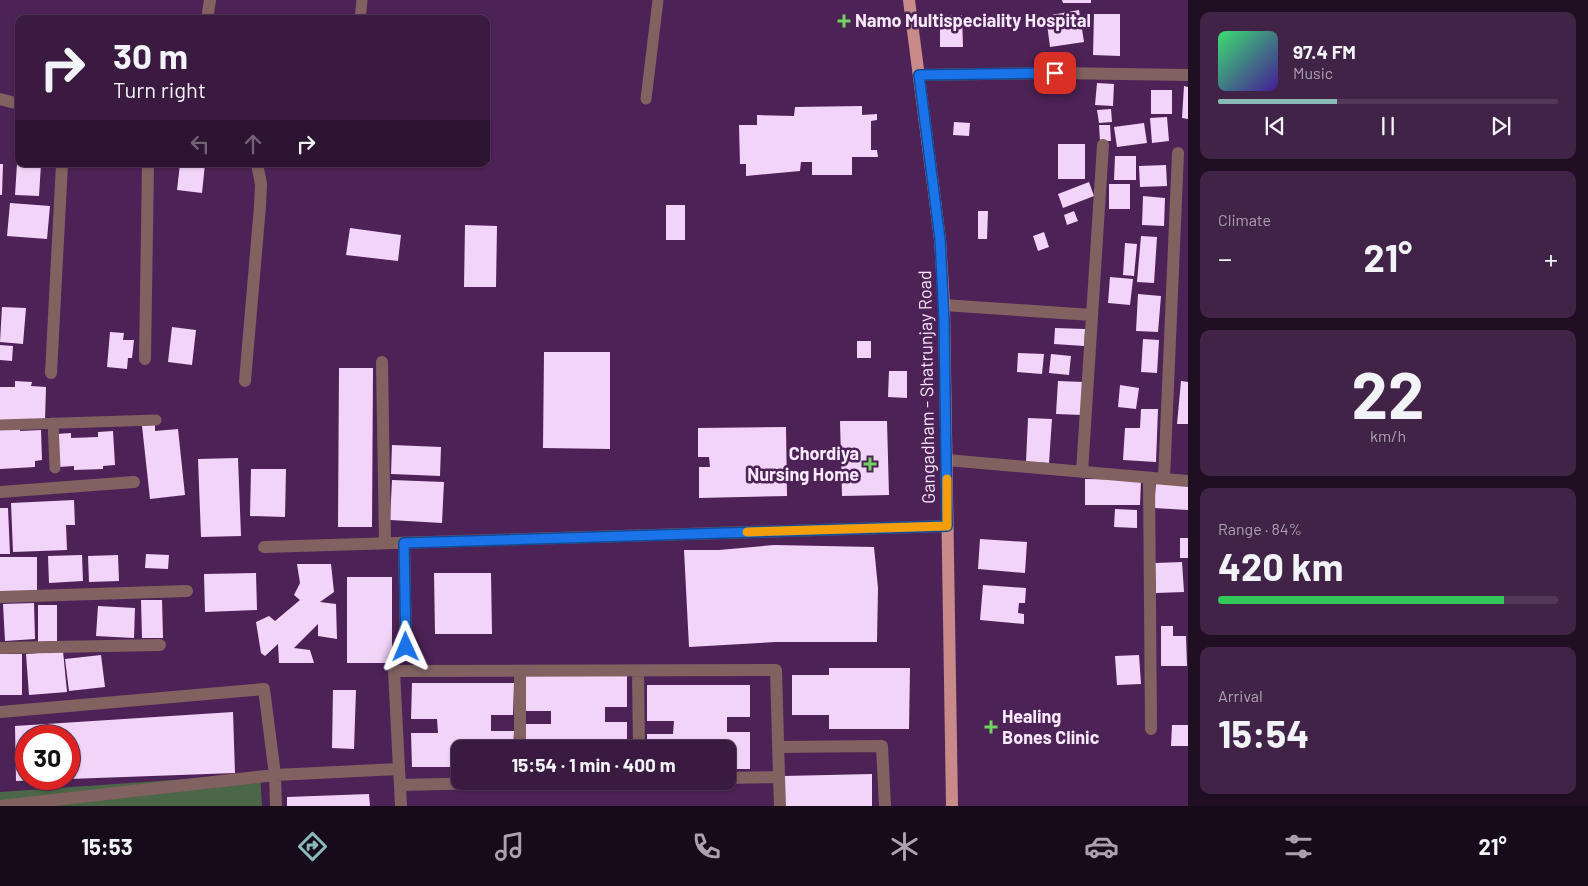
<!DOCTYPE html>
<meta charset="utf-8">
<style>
body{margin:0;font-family:Barlow,sans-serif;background:#412347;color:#f1f3f6;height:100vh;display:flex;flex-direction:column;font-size:19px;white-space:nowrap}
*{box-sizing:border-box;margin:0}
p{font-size:16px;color:#aba1b1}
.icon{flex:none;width:28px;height:28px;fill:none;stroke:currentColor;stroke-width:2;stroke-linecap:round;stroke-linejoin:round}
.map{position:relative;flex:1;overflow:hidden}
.drawer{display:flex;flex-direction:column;gap:12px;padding:12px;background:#200e23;width:400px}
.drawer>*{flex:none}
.guide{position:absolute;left:15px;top:15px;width:475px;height:152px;border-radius:10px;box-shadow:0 1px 4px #0004,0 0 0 1px #543859;background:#3a1a40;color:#f1f3f6;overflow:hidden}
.speed{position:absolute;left:15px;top:725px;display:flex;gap:10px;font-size:25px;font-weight:700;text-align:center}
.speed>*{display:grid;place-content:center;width:65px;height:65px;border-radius:50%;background:#3a1a40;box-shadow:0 1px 4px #0004,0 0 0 1px #543859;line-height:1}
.speed .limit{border:8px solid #d22;background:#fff;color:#111}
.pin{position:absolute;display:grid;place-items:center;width:42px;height:42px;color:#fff;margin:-21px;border-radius:10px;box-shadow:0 2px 8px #0006}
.me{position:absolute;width:55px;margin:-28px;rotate:359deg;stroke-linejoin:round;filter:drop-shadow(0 0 4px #0008)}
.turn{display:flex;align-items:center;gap:18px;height:105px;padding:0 15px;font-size:22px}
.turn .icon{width:65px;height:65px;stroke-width:2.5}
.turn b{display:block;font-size:35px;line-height:42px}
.lanes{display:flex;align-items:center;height:48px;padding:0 15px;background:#0003;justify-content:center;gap:25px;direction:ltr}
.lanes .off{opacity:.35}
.big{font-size:38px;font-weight:700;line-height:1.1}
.drawer .card{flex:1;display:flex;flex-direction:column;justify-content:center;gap:8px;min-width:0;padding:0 18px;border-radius:10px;background:#412347}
.drawer .dial{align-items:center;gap:0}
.dial b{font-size:65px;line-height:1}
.song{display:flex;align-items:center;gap:15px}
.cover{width:60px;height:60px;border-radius:8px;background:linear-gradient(135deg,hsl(140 70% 55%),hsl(260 70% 35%))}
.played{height:5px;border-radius:2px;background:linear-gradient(90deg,#8bbbb9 35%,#543859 35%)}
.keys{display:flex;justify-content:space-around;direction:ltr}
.heat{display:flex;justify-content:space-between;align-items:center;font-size:28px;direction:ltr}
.charge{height:8px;border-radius:4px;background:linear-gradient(90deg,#34c759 84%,#543859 0)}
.trip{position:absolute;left:451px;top:740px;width:285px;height:50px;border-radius:10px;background:#3a1a40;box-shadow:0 1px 4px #0004,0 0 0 1px #543859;font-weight:700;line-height:50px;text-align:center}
.tab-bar{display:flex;height:80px;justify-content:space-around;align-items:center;background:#170a1a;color:#aba1b1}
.tab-bar .icon{width:35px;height:35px}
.tab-bar .current{color:#8bbbb9}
.tab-bar b{font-size:22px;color:#f1f3f6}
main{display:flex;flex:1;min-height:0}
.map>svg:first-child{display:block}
.green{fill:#4c6747}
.building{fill:#f3d4f9}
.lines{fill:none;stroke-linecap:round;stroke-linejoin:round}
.lane{stroke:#816261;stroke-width:11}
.street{stroke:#816261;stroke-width:12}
.primary{stroke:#c98b8a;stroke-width:12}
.route-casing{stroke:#114b97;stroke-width:12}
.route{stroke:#1a73e8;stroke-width:9}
.slow{stroke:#f59e0b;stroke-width:9}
.poi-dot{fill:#70d35f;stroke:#4d2256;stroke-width:2}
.labels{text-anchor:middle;stroke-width:5;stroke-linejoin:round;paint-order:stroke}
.poi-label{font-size:18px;font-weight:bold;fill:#f9e9fc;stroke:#4d2256;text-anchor:start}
.street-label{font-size:18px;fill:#f9e9fc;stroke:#4d2256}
</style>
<main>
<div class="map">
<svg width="1188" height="806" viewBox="0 0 1188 806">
<rect width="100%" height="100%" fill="#4d2256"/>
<path class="green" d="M260 774 262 806H0V792Z"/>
<path class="building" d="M1062 0H1091V3H1063Z
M1079 10 1084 42 1050 47 1046 16Z
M1094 14H1120V56L1093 55Z
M940 15H962L963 47H940Z
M1097 83 1114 84 1113 106 1095 105Z
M1184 86 1188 87V119L1182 118Z
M1151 90H1172V114H1151Z
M862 106V115L877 114V120L871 121V150H877L878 157H852V175H812V162H801L800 171 746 176V164H740L739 125H757V115L794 116 795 107Z
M1111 109 1112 122 1099 123 1097 110Z
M1167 117 1169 141 1152 143 1150 118Z
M954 122 970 123 969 136 953 135Z
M1144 123 1147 143 1117 147 1114 127Z
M1099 125H1110L1111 141H1100Z
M1058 144H1085V179H1058Z
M1115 156H1136V180H1114Z
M0 164H3L2 195H0Z
M17 164H41L39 196 15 195Z
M180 164H205L202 193 177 190Z
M1166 165 1167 186 1140 187 1139 166Z
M1089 182 1094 196 1063 208 1058 194Z
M1109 184H1130V209H1109Z
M1143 196 1165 198 1164 226 1142 225Z
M10 203 50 206 47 239 7 236Z
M666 205H685V240H666Z
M978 211H988L987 239H978Z
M1074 211 1078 221 1067 225 1064 215Z
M465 225 497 226 496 287H464Z
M350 228 401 235 398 261 346 255Z
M1044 232 1049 247 1038 251 1033 236Z
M1141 236 1157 237 1154 283 1137 282Z
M1125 243 1137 244 1134 276 1123 275Z
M1110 277 1133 279 1130 305 1108 303Z
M1138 294 1161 296 1158 332 1136 331Z
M2 307 26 308 23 344 0 342Z
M172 327 196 330 192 365 168 362Z
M1055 328 1085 329 1084 346 1054 344Z
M110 332 124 333 123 340H134L132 358H128L127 369 107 367Z
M1143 339 1159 340 1157 373 1141 372Z
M857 341H871V358H857Z
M0 345 13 346 12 361 0 360Z
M544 352H610V449L543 448Z
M1018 353 1044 354 1042 374 1017 372Z
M1051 354 1071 356 1069 375 1049 373Z
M339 368H373L372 527H338Z
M889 371H907V398L888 397Z
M15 381 32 382 31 386 46 387 45 421 0 422V387H15Z
M1058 381 1084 382 1082 415 1056 414Z
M1181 381 1188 382V424H1177Z
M1120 385 1139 388 1136 409 1118 407Z
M1141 409H1158L1156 462 1123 460 1125 428H1140Z
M1028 418 1052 419 1049 463 1026 462Z
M840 421H887L889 495 842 496Z
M155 425V431L178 429 185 495 150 499 142 426Z
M786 427 787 496 699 498V467H710L709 457H698V428Z
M20 428V431L41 430 42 460 35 461V467L0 469V429Z
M113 431 115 465 103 466V469L74 470V466L58 467 56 434 71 433V438L98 437V432Z
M392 445 441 447 440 476 391 474Z
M238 458 241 536 201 537 198 459Z
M251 469H286L285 517 250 516Z
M1085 479 1141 480 1140 505H1085Z
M392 480 444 482 442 523 390 520Z
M1156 483 1188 485V510L1154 508Z
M74 500 75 525H66L67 550 13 552 11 503Z
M0 508H8L10 554H0Z
M1115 509 1137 510V528L1114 527Z
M1180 538H1188V558H1180Z
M980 539 1027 542 1025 573 978 569Z
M774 545 874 547 878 588 877 642H776L689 647 684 550H719Z
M146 554 169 555 168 569 145 568Z
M82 555 83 581 49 583 48 556Z
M118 555 119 581 89 582 88 556Z
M0 557H37V591H0Z
M1182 562 1184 592 1156 593 1155 563Z
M297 564H331L334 592 320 602 336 604 337 639 318 636V624L294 648 310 650 314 663H279L278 644 265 656 261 653 256 622 269 616 275 621 300 600 294 595 300 583Z
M256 573 257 610 205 612 204 574Z
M434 573H491L492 634H435Z
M347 577H392V663H347Z
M983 585 1026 588 1025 603H1019L1018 613 1024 614V624L980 620Z
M141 600H162L163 638H142Z
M34 603 35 639 5 641 3 604Z
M38 605H57V641L38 642Z
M98 606 135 608 134 638 96 636Z
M1161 626H1173V636H1186L1187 666H1161Z
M63 651 67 692 29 695 26 654Z
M0 654H22V695H0Z
M101 655 105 687 69 691 65 659Z
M1139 655 1141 684 1117 685 1115 656Z
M829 668H910L909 729H829V715H792V675H829Z
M525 675H627V707H605V722H627V749H525V724H551V711H525Z
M412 683H514L513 715H491V731H514L513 749H460V767H412L411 733H438L437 719H411Z
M647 685H750V717H727V732H750V769H728V749H647V734H673L674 721H647Z
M333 690H356L354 749 332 748Z
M233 712 235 773 69 779V736H26V779H44V780L16 781 15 726Z
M1172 725H1188V746H1171Z
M872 774V806H783V776Z
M369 794 370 806H287V797Z"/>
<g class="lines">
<path class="lane" d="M360 19 362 0
M646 99 658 0
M53 423 55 468
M0 425 156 420"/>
<path class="street" d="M207 19 210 0
M919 75 1055 73 1188 75
M0 99 19 104
M944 305 1092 315
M145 359 148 164
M382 362 385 543
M51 373 62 164
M245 381 260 206 261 184 257 164
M947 460 1188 481
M1082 472 1103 145
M1149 479 1151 729
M1164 479 1178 153
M0 492 134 482
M404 543 406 647
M264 547 947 526
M0 597 187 591
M0 648 160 645
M520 671V749
M638 671 639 749
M0 712 264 689 275 775 276 806
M778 747 882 746 885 806
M399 769 394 671 776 670 779 777
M728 778 779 777 780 806
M0 806 275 775 399 769 400 785
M401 806 400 785 584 781"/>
<path class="primary" d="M909 0 940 239 944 305 952 806"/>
</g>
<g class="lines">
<defs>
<path id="route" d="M406 647 404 543 947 526 944 319 940 239 919 75 1055 73"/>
</defs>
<use href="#route" class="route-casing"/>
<use href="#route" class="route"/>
<path class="slow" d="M747 532 947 526V479"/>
</g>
<g class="poi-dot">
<path d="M841.5 13.5h5v5h5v5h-5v5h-5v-5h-5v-5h5z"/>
<path d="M867.5 456.5h5v5h5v5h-5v5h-5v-5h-5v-5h5z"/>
<path d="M988.5 719.5h5v5h5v5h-5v5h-5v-5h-5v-5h5z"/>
</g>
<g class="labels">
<g class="poi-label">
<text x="855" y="27">Namo Multispeciality Hospital</text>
<text x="859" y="460" text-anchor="end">Chordiya<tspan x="859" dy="21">Nursing Home</tspan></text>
<text x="1002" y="723">Healing<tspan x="1002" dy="21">Bones Clinic</tspan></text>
</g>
<g class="street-label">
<text transform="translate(927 387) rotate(-91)" y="6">Gangadham - Shatrunjay Road</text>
</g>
</g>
</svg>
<div class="speed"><div class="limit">30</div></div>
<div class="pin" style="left:1055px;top:73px;background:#d93025"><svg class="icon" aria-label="arrive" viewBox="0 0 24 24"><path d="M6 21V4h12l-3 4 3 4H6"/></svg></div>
<svg class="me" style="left:406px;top:647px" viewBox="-20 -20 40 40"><path d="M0-17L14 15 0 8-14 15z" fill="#1a73e8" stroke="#fff" stroke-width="4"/></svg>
<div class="trip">15:54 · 1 min · 400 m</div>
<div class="guide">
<div class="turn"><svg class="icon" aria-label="right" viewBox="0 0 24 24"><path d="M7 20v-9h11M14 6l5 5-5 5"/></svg><div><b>30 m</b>Turn right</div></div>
<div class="lanes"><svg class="icon off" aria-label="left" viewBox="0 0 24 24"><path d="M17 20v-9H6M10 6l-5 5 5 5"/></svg><svg class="icon off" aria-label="ahead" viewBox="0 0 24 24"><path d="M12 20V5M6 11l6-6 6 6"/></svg><svg class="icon" aria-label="right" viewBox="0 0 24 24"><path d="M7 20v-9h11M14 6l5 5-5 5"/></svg></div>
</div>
</div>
<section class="drawer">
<div class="card">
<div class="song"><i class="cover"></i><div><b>97.4 FM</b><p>Music</p></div></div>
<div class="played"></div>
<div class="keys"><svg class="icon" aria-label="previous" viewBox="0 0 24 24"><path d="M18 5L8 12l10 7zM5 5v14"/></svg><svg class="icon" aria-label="pause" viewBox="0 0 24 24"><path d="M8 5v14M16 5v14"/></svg><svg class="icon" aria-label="next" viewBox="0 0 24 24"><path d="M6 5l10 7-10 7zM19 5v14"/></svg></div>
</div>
<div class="card"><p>Climate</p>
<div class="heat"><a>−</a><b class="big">21°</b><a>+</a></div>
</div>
<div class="card dial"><b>22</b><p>km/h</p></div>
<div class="card"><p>Range · 84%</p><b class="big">420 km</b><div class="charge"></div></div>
<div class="card"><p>Arrival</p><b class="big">15:54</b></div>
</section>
</main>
<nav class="tab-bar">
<b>15:53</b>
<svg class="icon current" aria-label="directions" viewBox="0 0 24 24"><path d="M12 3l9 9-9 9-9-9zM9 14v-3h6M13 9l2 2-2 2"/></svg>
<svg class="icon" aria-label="music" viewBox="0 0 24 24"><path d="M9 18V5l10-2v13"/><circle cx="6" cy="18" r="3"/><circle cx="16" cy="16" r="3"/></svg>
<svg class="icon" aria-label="phone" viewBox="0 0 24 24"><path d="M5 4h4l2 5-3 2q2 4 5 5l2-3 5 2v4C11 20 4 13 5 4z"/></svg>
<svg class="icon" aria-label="climate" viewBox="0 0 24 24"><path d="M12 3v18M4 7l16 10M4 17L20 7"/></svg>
<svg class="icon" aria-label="car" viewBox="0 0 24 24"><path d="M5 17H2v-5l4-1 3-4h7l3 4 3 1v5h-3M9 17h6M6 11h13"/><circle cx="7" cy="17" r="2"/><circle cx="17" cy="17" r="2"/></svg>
<svg class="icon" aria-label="filters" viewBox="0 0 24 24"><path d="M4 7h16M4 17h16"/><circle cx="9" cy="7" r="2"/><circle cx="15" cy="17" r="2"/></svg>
<b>21°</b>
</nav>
